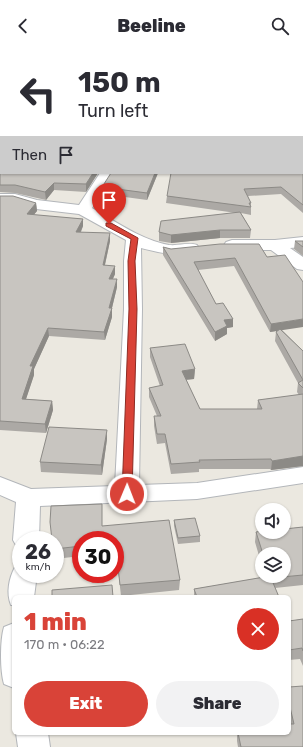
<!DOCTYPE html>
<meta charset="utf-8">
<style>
:root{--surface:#fff;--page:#f2f2f3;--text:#2b2b33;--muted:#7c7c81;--accent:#d94338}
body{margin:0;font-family:Rubik,sans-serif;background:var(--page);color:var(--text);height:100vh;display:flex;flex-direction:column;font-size:15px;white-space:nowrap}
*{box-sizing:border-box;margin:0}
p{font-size:13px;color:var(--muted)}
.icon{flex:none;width:22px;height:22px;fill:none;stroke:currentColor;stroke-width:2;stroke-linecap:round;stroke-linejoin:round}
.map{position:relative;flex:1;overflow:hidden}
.side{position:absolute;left:12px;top:543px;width:279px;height:140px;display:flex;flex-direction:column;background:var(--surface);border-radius:6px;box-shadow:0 1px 3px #0004}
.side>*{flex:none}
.guide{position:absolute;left:0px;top:0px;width:303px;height:122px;box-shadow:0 1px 3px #0004;background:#fff;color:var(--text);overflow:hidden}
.fabs{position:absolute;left:255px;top:451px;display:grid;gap:8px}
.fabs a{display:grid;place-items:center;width:36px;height:36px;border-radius:50%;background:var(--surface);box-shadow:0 1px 3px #0004;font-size:20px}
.speed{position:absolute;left:12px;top:479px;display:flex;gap:8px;font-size:20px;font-weight:700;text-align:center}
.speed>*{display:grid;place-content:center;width:52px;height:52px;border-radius:50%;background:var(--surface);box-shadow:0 1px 3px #0004;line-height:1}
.speed small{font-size:10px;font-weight:400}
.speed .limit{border:6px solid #d22;background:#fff;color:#111}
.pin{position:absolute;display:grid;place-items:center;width:34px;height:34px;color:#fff;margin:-41px -17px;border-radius:50% 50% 50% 0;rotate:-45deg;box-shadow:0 0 4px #0007}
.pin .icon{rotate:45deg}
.me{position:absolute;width:44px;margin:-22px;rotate:1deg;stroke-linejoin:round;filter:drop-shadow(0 0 3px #0008)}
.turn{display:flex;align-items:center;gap:14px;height:84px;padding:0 12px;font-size:18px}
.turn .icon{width:52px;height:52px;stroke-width:2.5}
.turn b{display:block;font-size:28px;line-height:34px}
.then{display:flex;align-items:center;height:38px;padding:0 12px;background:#0003;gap:8px;font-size:15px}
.round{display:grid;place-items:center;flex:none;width:42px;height:42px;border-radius:21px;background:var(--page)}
.head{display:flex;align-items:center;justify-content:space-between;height:68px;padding:0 12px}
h1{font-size:24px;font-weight:800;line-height:30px;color:var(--accent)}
.action{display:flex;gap:8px;margin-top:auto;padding:8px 12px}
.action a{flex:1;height:46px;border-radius:24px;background:var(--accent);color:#fff;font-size:16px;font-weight:800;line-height:46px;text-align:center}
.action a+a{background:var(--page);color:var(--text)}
header{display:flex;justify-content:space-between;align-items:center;height:52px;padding:0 12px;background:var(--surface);font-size:18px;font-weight:800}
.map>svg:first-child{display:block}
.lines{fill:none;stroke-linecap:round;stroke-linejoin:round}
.minor-casing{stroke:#b3b6ba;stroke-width:2}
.minor{fill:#fff;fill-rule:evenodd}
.wall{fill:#aca9a5}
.shaded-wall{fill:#8c8a86}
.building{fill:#c8c5c0;stroke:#8c8a86}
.route{fill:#d94338;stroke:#8d2c24}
</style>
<header><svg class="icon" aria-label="back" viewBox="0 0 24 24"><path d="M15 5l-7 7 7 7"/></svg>Beeline<svg class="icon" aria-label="search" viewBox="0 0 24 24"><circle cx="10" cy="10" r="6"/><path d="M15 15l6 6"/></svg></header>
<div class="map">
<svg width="303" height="695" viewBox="0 0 303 695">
<rect width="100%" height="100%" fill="#ebe8e0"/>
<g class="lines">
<g class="minor-casing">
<g id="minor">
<path d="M100,121H114L92,156C116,170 142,188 169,193C179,194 187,190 197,193L199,196L197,199C176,205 161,201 141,196L142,257L139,433L197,431L303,415V431L197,447L40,454L39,488H21V496L17,495L13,488L16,450L0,443V425L31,437L115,434L124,257V209L126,188L79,162L36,157L14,150H0V142H15L37,148L79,153Z"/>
<polygon points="303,185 303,195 290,196 303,205 303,218 297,217 271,198 232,198 226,196 224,193 226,190 232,188 275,188"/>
<path d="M21,513V522H37L34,545H14V553H11C6,541 9,526 15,515Z"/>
<path d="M14,571V636L4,632C0,619 0,588 4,575Z"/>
<polygon points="16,681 48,681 50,695 18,695"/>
</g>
</g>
<use href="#minor" class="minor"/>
</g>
<g class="wall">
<polygon points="303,0 303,161 281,142 248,144 251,151 251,163 241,161 251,178 250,186 220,186 171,191 159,189 159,180 236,161 166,151 167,144"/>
<polygon points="0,57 98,121 86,140 54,138 46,148 15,141 0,140"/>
<polygon points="158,121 147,148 103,142 102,135"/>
<polygon points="0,144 36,151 37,159 33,163 83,167 83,174 81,180 110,189 105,213 115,222 113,227 117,235 112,256 112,265 105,288 49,284 34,317 34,323 26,347 52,349 53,358 46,381 0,378"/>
<polygon points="295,189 303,189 303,204 294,197"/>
<polygon points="259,192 282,278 303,299 303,414 271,418 270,417 199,417 199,420 171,422 165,391 157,392 154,374 154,364 157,364 149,345 149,336 160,334 150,305 150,296 195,317 194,327 186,328 200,357 257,357 258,348 299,343 297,340 298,331 275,289 276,280 276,279 270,280 234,214 198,218 216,252 233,267 233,275 227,276 227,282 215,289 163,203 163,195 171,197"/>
<polygon points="107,387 102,423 41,420 40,410"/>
<polygon points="174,468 200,484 200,490 178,492 174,474"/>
<polygon points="103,474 180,528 179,538 121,544 116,499 115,499 115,488 81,488 81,504 55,507 55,488"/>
<polygon points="303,475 303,533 275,536 279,545 194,545 194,537 265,525 265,524 284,524 284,502 262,502 262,514 255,490 256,480"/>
<polygon points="303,567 303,614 300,607 289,608 289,569"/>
<polygon points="289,635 303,695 238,695 237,689 237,681 289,681 290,672 289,668"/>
</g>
<g class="shaded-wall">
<polygon points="93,121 98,121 86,140 86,132"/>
<polygon points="155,121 158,121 147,148 147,141"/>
<polygon points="54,131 54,138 46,148 45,140"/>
<polygon points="36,151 37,159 28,170 27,162"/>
<polygon points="83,167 83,174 77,188 76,180"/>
<polygon points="220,178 220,186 171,191 171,183"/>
<polygon points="110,181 110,189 103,221 103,213"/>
<polygon points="115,214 115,222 109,235 109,227"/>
<polygon points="117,227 117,235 110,264 112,256 112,265 105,288 104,280 109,256"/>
<polygon points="233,267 233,275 227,276 227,282 215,289 215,280 224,268"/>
<polygon points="303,267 303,275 270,280 271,272"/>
<polygon points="48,276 49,284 34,317 34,323 23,356 22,347 30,314"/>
<polygon points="195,317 194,327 182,328 182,319"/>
<polygon points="52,349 53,358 46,381 45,372"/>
<polygon points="107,378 107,387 102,423 101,413"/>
<polygon points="303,404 303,414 271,418 272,409"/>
</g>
<g class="building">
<polygon points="21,0 303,0 303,153 281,135 244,137 251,151 249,151 251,155 167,144 171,121 302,121 302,1 20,1"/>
<polygon points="1,21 1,47 0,46 0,22"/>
<polygon points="1,56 1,121 93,121 86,132 54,131 45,140 15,133 0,133 0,57"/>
<polygon points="111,121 155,121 147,141 102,135"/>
<polygon points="0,144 13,144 36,151 27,162 83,167 76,180 110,181 103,213 115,214 109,227 117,227 109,256 112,256 104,280 48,276 30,314 33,314 22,347 52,349 45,372 0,369"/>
<polygon points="240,160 251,178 220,178 171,183 159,180 161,169"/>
<polygon points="295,189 303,189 303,195"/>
<polygon points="220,192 259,192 267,205 285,203 303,230 303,267 271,272 235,206 194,210 216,252 223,251 233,267 224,268 227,274 215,280 163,195 171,197"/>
<polygon points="280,277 303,299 303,336 298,331 303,328 276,280"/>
<polygon points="185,292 195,317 182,319 200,357 262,357 258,348 303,342 303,404 272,409 271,407 199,408 200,410 171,412 165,382 157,382 154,364 161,364 149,336 163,333 150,296"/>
<polygon points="49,375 107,378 101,413 40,410"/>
<polygon points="102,452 102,474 169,468 180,528 120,533 115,488 81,488 81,494 55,497 55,488 52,488 50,470 51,454"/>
<polygon points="195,466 200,484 178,486 174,468"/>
<polygon points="303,475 303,523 271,526 279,545 197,545 194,537 270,524 284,524 284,502 263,502 256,480 262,479 262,480 284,480 284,477"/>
<polygon points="112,533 113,545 52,545 52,538"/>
<polygon points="303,567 303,599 302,596 289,598 289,569"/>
<polygon points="303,634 303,695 241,695 238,681 289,681 289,672 294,672 289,651 289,635"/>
</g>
<polygon class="route" points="106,171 111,171 138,186 135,209 137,257 132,442 131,444 123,444 122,442 129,257 128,209 131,187 106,174"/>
</svg>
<div class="fabs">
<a><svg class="icon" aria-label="sound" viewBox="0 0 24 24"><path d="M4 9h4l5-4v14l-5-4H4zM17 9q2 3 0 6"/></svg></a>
<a><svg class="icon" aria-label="layers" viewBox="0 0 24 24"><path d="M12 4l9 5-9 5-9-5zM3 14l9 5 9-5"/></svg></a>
</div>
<div class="speed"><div>26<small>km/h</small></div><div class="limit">30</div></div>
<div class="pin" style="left:109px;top:172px;background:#d93025"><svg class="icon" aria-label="arrive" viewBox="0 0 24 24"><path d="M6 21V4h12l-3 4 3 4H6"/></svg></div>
<svg class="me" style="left:127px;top:442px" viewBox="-20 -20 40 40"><circle r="17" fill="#d94338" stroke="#fff" stroke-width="3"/><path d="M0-11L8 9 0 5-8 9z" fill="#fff"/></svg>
<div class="guide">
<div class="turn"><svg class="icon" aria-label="left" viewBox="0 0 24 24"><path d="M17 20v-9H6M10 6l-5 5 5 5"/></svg><div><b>150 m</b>Turn left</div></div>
<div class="then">Then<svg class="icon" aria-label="arrive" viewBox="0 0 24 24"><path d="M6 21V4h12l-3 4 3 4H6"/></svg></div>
</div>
<section class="side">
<div class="head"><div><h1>1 min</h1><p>170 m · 06:22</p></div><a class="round" style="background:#d93025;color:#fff"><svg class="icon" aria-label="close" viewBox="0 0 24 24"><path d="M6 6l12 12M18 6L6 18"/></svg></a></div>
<div class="action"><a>Exit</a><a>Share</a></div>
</section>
</div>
